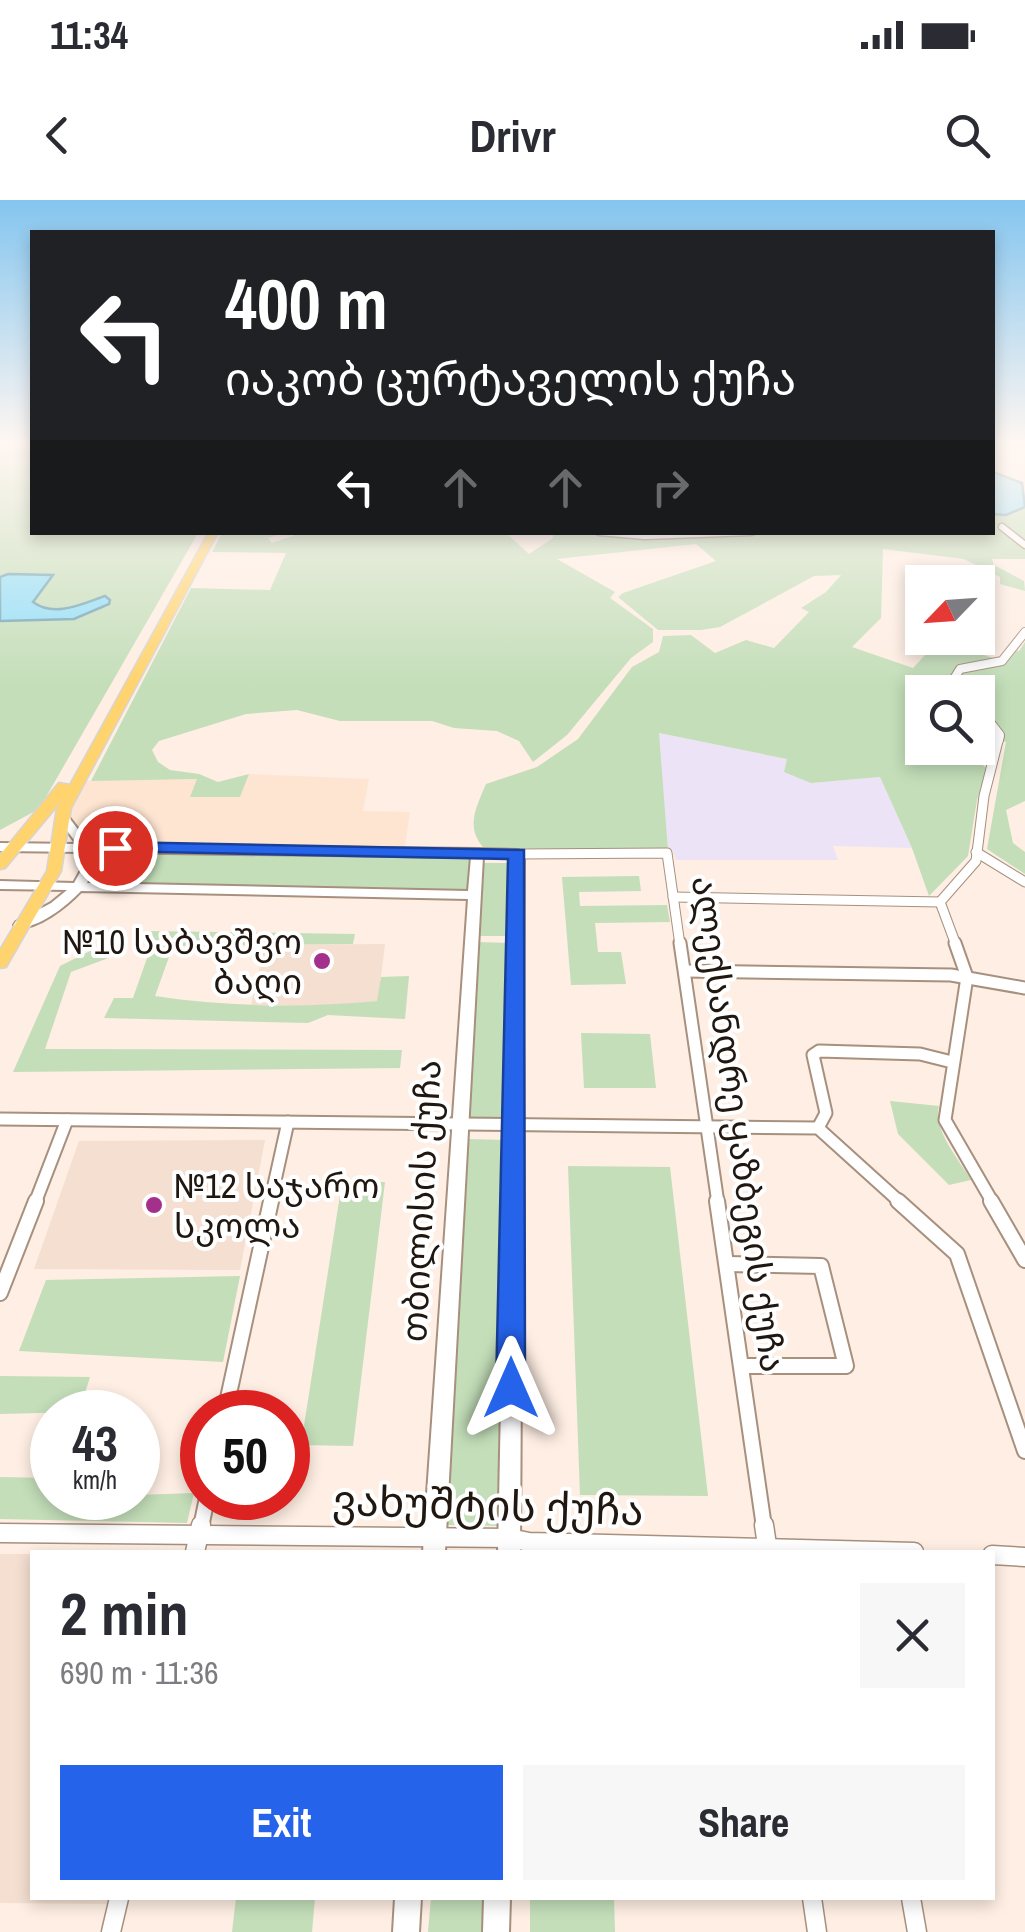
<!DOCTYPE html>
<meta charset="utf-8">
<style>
:root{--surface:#fff;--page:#f7f7f7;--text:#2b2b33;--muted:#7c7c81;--accent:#2563eb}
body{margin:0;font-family:"Archivo Narrow","Noto Sans Georgian",sans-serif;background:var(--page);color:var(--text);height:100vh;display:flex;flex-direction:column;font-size:38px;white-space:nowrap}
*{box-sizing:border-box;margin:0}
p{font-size:32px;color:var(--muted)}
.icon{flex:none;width:55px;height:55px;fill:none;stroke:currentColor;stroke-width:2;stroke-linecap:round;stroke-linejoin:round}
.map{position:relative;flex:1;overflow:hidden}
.details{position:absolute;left:30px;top:1350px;width:965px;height:350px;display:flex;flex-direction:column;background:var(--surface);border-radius:0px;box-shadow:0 5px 15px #0003}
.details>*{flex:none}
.banner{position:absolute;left:30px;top:30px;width:965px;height:305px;border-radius:0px;box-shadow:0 5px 15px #0003;background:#202124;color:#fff;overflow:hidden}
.needle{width:65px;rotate:245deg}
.fabs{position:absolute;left:905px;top:365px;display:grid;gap:20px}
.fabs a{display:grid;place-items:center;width:90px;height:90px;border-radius:0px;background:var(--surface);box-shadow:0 5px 15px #0003;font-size:50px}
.speed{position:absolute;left:30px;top:1190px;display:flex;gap:20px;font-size:50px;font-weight:700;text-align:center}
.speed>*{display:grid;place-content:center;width:130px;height:130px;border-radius:50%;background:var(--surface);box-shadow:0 5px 15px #0003;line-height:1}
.speed small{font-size:25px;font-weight:400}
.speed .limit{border:15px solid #d22;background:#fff;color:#111}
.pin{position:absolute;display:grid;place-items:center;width:85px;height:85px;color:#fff;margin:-42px;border:5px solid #fff;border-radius:50%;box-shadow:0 2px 10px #0007}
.me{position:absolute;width:110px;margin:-55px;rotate:0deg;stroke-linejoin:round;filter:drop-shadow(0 0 8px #0008)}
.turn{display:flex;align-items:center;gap:35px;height:210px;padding:0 30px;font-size:45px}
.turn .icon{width:130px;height:130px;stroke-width:2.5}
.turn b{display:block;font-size:70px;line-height:85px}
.lanes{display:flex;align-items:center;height:95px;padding:0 30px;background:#0003;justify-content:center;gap:50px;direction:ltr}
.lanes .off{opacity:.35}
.round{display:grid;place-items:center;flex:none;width:105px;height:105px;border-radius:0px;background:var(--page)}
.summary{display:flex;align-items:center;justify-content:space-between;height:170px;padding:0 30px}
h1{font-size:60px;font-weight:800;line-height:75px}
.cta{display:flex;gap:20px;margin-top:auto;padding:20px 30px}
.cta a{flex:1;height:115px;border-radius:0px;background:var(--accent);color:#fff;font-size:40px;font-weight:800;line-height:115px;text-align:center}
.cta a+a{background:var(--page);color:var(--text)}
.status{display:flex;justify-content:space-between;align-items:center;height:70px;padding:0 50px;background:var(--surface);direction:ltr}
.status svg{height:28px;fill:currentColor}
header{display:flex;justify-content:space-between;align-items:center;height:130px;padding:0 30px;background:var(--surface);font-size:45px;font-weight:800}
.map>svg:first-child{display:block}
.built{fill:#fee5d1}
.industrial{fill:#ede3f7}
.education{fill:#f4dfd1}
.green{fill:#c3deb9}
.water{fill:#8fdef9;stroke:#6ea2b3;stroke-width:2.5}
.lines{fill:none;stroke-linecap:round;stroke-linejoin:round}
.minor-far5-casing{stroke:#a7907e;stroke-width:9}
.minor-far4-casing{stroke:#a7907e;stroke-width:10}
.minor-far3-casing{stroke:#a7907e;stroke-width:11}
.minor-far2-casing{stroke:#a7907e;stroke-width:15}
.minor-far1-casing{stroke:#a7907e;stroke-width:18}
.minor-casing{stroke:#a7907e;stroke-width:21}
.secondary-casing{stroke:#a7907e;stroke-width:4}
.primary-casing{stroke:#d7d5d4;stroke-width:3}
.minor-far5{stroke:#fff;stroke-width:6}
.minor-far4{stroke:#fff;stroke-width:8}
.minor-far3{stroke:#fff;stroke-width:9}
.minor-far2{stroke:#fff;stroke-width:11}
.minor-far1{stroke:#fff;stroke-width:14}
.minor{stroke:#fff;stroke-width:18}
.secondary{fill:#fff;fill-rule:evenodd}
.primary{fill:#ffd36d;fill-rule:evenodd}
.route{fill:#2563eb;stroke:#184099;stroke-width:2.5}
.poi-dot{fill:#a3318c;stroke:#fff;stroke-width:4}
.labels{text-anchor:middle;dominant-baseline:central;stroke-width:8;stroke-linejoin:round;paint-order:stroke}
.poi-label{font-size:35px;fill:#201710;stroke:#fff;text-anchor:end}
.street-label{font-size:35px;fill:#201710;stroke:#fff}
.near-street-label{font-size:42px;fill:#201710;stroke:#fff}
</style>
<div class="status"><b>11:34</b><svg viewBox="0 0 49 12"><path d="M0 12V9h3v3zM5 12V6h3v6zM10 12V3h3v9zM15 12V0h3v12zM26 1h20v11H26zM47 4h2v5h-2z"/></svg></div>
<header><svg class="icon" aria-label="back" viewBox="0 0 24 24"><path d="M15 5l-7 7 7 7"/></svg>Drivr<svg class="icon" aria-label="search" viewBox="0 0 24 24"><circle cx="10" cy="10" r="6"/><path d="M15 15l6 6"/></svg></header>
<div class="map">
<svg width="1025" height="1732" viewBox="0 0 1025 1732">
<rect width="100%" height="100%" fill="#feeee3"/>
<polygon class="built" points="249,574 369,579 363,611 410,612 405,647 102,643 84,636 71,622 69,605 80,581 198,579 190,596 240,597"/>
<polygon class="industrial" points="658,533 788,559 811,583 880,577 912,648 833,646 838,660 676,660 672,649 668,650"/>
<g class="education">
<polygon points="385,744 378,801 322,806 251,805 265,745"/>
<polygon points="265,940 240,1070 34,1069 79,941"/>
<polygon points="0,1354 32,1354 32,1698 108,1698 107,1704 0,1703"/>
</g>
<g class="green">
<polygon points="0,244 32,244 32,332 198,333 39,609 0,630 0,421 74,419 73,408 43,410 32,403 45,386 29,377 0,377"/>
<path d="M1025,307V359H992L994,365L1024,381L1025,391L1000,384V377L964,359L883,349L881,418L852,447L913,468L938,441L1000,460L1008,448L1019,451L1025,442V601L1006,610L1013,643L1025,652V674L987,649L1006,542L992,535L978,518V492H922V548H965L987,569L977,600L968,656L929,696L912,648L880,577L811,583L784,572L787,559L659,533L668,650L484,648C465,627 476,608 486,584L537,567L578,539L632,467L659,452L663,436L691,435L715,453L746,440L774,448L809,412L801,408L826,392L841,375L814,376L720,427L701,430H658L618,397L623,393L716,361L696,344L557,359L615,392L610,398L653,429V442L631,458L567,535L533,562L519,541L497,531L454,528L432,521H340L297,510L246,514L159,541L152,550L158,562L170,570L199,574L218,582L249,574L240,597H190L197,579L91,581L191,388L270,390L286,353L212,352L222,333H284L268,338L272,343L304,332L506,333L529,354L553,338V332H992L993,314L1006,315Z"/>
<polygon points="116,651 470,656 468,690 100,686"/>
<polygon points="480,663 512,663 512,736 477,736"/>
<polygon points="639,676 641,691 579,692 580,706 667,705 670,722 595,723 598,752 621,752 626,784 571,785 562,677"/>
<path d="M141,731L355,734L353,744L173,746L155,796C228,807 303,808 377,801L381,777L409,776L405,819L328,815L308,823L104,818L114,798H133L153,741H133Z"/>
<polygon points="110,741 111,757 71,772 45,849 402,850 400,868 13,872 60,766"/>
<polygon points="477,742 510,743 506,918 468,917"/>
<polygon points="581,833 650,834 656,888 584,888"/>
<path d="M890,901L939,906C932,929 960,961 971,980L949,985L898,934Z"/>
<polygon points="468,939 505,940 497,1326 448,1325"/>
<polygon points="568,966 670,967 708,1296 580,1295"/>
<polygon points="342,982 385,982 353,1246 301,1245"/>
<polygon points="240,1076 223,1162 19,1151 46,1080"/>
<polygon points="0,1176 90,1177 79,1212 0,1214"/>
<polygon points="0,1277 52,1278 52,1298 194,1293 187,1323 0,1319"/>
<polygon points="236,1698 315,1698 312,1732 232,1732"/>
<polygon points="431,1698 485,1698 484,1732 428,1732"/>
<polygon points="530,1698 614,1698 615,1732 530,1732"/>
</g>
<g class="water">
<polygon points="993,272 1022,283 1025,307 1006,315 993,314"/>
<path d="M8,374L53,375L33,402C54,418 82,404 105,396L110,400L109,404L74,419L0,421V377Z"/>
</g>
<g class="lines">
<g class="minor-far5-casing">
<g id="minor-far5">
<polyline points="1002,327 1025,345"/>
<polyline points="599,332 645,336 752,332"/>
</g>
</g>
<g class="minor-far4-casing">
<g id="minor-far4">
<polyline points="964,492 955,477 960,469 1002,461 1025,432"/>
<polyline points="978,506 1000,535 999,540"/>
</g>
</g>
<g class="minor-far3-casing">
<g id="minor-far3">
<polyline points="976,652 1025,682"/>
<polyline points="518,654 667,653 680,745"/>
<polyline points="673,697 940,702"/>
<polyline points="940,702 956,745"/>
<polyline points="940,702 976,661 984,596 999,537"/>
</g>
</g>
<g class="minor-far2-casing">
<g id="minor-far2">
<polyline points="680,743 718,1003"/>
<polyline points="955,743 967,777 945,920 993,1003"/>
<polyline points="685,771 951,775 1025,788"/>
<polyline points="0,919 818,928 901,1003"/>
<polyline points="818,928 826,913 813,855 819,851 920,854 952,862"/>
<polyline points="35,1003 67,920"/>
<polyline points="270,1003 288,922"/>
</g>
</g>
<g class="minor-far1-casing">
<g id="minor-far1">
<polyline points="717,1001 764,1327"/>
<polyline points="898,1001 957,1054 1025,1251"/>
<polyline points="991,1001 1025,1060"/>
<polyline points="727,1064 821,1066 846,1166 742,1166"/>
<polyline points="0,1093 36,1001"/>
<polyline points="225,1212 271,1001"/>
<polyline points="201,1327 207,1298"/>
</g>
</g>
<g class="minor-casing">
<g id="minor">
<polyline points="764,1325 768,1352"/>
<polyline points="0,1333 509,1338 529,1342 914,1352"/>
<polyline points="195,1352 201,1325"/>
<polyline points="992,1355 1025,1357"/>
<polyline points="812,1698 817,1732"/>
<polyline points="911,1698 917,1732"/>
<polyline points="111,1732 119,1698"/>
</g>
</g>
<g class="secondary-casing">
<g id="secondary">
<path d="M63,613L67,615L90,645L477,649L518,650L524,654L520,1352H498L512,658L483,657L445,1352H423L468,699L81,691C67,706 38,729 16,728L14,725L16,722L51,703L67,690L0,689V681L74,683L88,658L83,652L0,651V643L77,644L57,617ZM96,652L471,657L468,691L87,683L100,658Z"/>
<polygon points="395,1698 421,1698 419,1732 393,1732"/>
<polygon points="484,1698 510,1698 509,1732 483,1732"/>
</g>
</g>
<g class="primary-casing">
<polygon id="primary" points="209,332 218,332 71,608 61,671 6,767 0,768 0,750 47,671 57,608 62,600 5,668 0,669 0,655 59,583 70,585"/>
</g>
<use href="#minor-far5" class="minor-far5"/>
<use href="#minor-far4" class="minor-far4"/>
<use href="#minor-far3" class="minor-far3"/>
<use href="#minor-far2" class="minor-far2"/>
<use href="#minor-far1" class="minor-far1"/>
<use href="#minor" class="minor"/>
<use href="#secondary" class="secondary"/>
<use href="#primary" class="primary"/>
</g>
<linearGradient id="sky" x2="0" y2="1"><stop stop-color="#84c5ef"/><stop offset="0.5" stop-color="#fff7f2"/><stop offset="1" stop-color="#fff7f2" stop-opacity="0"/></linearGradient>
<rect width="1025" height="487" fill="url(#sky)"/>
<polygon class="route" points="115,642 524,650 525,1188 521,1198 511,1202 500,1198 496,1188 508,659 109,651 109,644"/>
<g class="poi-dot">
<circle cx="322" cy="761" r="10"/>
<circle cx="154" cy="1005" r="10"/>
</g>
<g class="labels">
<g class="poi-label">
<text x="302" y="741">№10 საბავშვო<tspan x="302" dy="40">ბაღი</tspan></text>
<text x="174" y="985" text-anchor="start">№12 საჯარო<tspan x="174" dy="40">სკოლა</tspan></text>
</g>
<g class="street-label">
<text transform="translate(739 924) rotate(82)">ალექსანდრე ყაზბეგის ქუჩა</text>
<text transform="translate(421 1001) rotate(-87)">თბილისის ქუჩა</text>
</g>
<g class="near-street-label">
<text transform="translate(488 1305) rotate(2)">ვახუშტის ქუჩა</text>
</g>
</g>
</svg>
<div class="fabs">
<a><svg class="needle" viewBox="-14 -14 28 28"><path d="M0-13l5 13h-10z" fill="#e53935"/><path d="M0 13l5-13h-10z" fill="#7c7c81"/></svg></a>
<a><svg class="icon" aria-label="search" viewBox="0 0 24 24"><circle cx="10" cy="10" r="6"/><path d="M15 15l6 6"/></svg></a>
</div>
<div class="speed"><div>43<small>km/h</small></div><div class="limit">50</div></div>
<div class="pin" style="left:115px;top:648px;background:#d93025"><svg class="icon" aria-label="arrive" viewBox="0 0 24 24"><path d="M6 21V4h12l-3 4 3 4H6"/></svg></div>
<svg class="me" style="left:511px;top:1188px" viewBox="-20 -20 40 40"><path d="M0-17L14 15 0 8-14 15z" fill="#2563eb" stroke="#fff" stroke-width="4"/></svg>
<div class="banner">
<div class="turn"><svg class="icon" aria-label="left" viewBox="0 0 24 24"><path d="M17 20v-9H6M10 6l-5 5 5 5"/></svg><div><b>400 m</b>იაკობ ცურტაველის ქუჩა</div></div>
<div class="lanes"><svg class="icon" aria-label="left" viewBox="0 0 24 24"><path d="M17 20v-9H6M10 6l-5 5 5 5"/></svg><svg class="icon off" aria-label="ahead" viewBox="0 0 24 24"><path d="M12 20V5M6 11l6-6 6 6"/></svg><svg class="icon off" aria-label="ahead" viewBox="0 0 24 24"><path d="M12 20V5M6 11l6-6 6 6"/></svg><svg class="icon off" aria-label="right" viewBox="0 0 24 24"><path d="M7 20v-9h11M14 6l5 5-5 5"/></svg></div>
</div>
<section class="details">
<div class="summary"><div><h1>2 min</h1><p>690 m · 11:36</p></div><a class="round"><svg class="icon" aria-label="close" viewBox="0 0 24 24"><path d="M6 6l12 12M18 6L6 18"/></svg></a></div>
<div class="cta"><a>Exit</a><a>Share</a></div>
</section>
</div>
